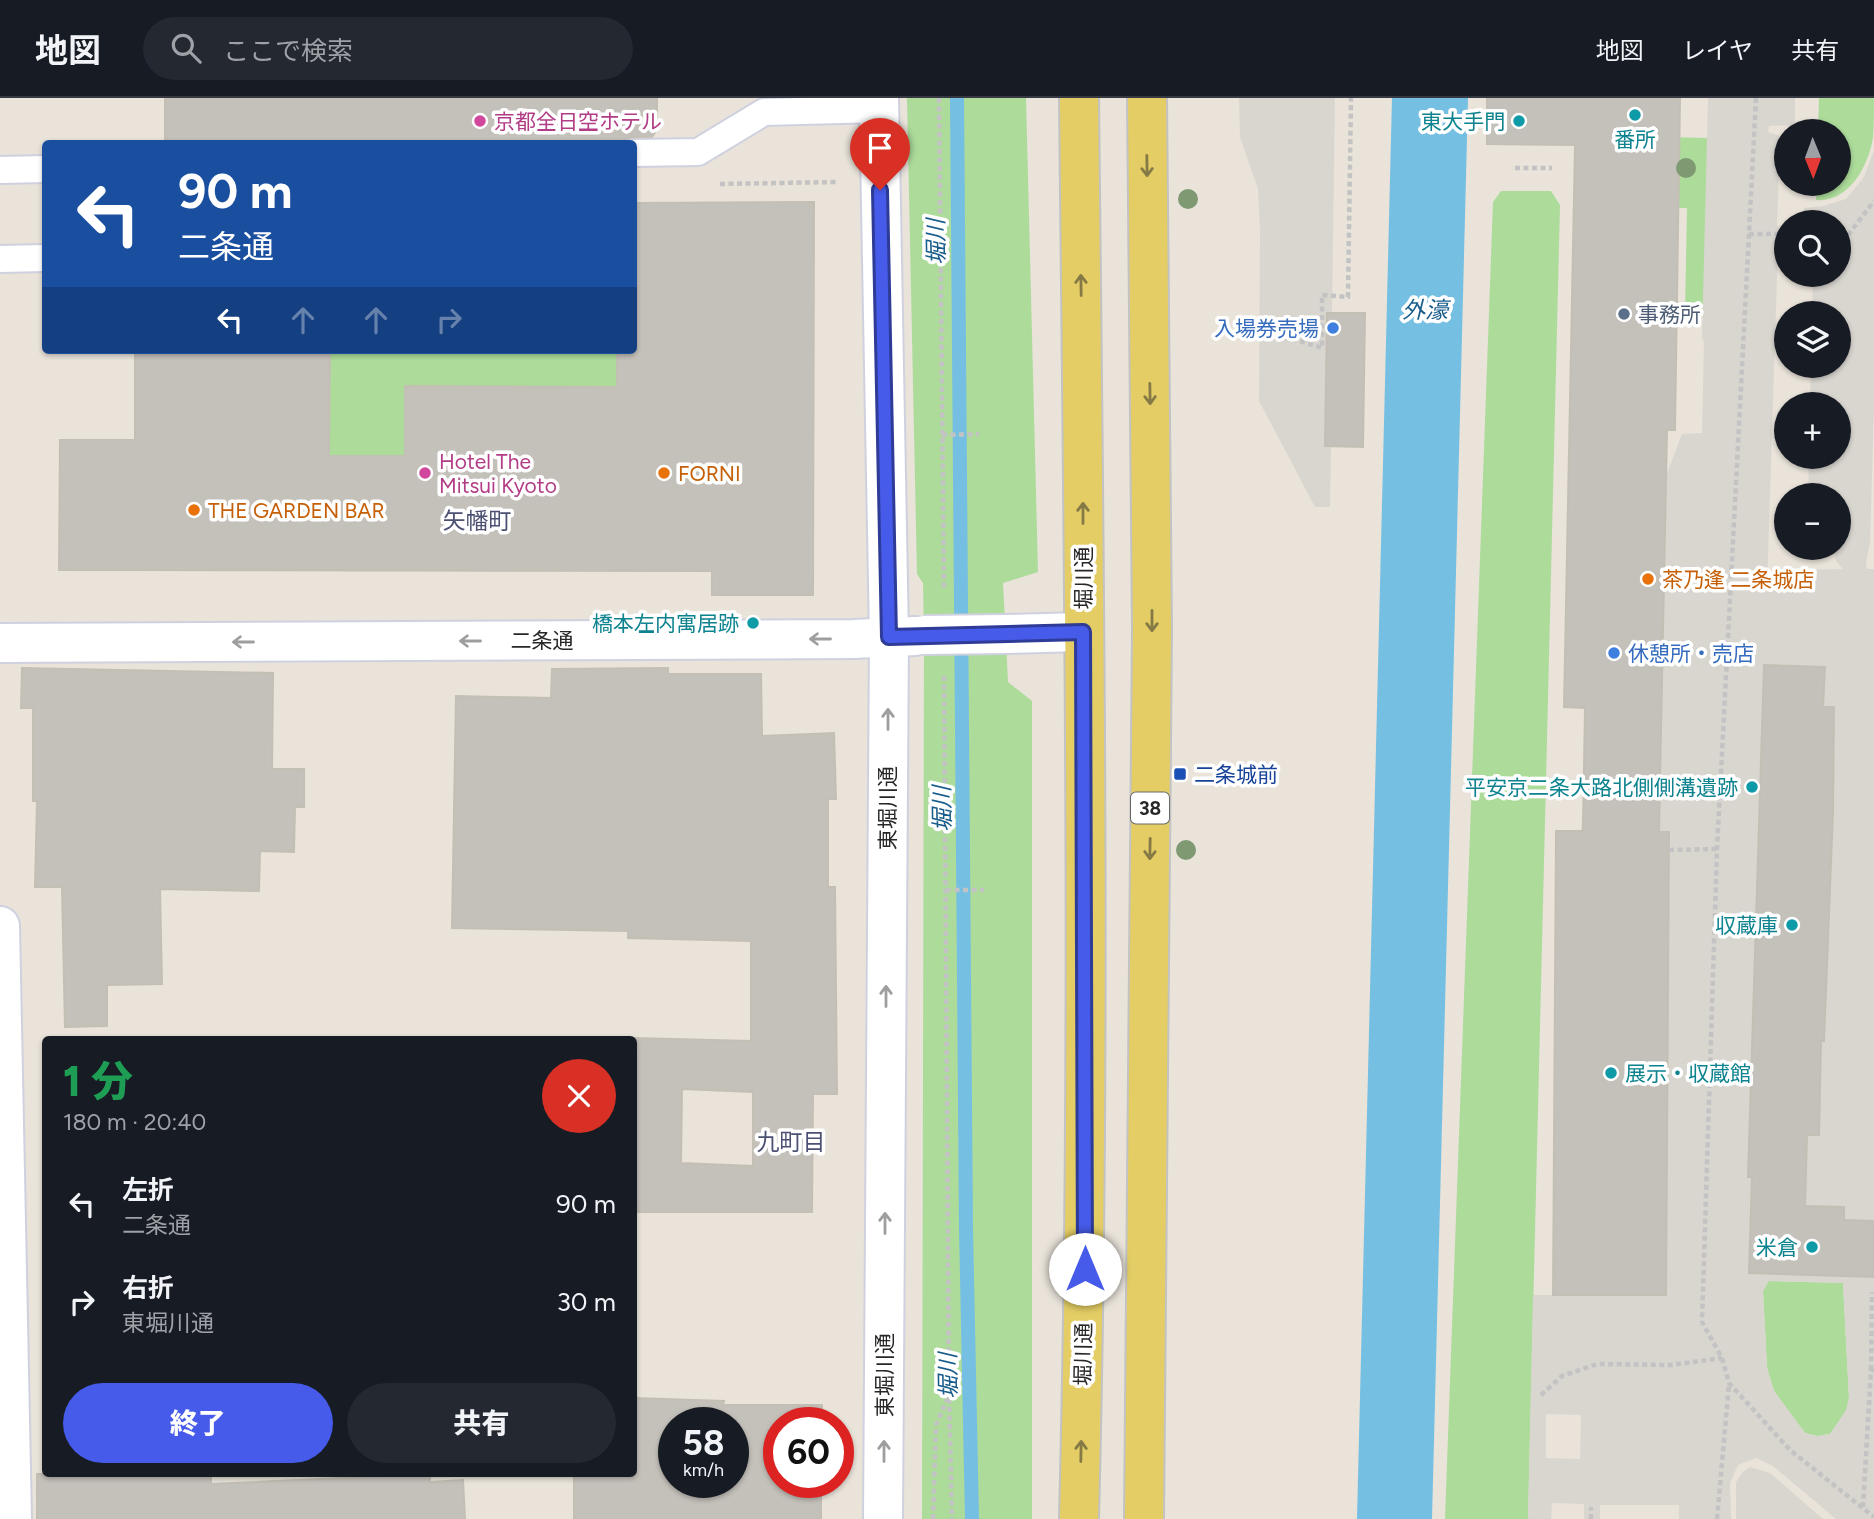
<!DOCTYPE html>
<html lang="ja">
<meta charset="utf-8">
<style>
:root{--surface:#171b24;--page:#242831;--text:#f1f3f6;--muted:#9ea1a6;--line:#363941;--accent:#465be9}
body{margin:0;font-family:Figtree,"Noto Sans JP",sans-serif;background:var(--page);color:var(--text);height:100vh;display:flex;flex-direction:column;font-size:26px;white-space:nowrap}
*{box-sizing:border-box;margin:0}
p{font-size:23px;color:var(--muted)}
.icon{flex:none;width:38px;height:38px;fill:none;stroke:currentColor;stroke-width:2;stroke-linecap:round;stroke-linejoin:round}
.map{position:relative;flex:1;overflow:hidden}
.details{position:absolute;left:42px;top:938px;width:595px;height:441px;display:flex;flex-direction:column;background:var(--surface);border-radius:7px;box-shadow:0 2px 5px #0004}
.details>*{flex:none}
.top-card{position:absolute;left:42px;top:42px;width:595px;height:214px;border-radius:7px;box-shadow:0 2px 5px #0004;background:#1a4fa0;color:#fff;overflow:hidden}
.needle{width:46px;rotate:179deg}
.tools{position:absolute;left:1774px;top:21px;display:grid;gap:14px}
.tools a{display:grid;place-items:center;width:77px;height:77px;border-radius:50%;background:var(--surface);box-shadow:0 2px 5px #0004;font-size:35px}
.speed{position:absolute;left:658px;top:1309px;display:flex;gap:14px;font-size:35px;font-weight:700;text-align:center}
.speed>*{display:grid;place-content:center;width:91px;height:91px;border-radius:50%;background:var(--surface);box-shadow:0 2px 5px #0004;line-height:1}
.speed small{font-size:18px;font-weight:400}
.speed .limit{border:10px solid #d22;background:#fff;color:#111}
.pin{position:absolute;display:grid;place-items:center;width:60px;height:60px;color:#fff;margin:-72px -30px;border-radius:50% 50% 50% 0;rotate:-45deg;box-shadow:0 0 7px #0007}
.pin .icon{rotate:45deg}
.me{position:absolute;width:77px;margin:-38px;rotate:0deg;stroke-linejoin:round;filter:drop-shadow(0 0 5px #0008)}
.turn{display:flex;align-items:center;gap:24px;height:147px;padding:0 21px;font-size:32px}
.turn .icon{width:91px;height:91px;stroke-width:2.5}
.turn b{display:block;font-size:49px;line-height:60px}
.lanes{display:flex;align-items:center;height:66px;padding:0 21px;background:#0003;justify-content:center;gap:35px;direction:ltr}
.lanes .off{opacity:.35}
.round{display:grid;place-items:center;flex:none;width:74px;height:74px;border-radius:37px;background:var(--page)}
.head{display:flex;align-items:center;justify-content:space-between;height:119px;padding:0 21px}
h1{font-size:42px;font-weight:800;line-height:52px;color:#1e9e55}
.cta{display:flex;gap:14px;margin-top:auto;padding:14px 21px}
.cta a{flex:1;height:80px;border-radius:42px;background:var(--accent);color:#fff;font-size:28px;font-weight:800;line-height:80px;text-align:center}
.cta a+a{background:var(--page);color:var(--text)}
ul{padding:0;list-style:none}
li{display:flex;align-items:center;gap:21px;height:98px;padding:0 21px}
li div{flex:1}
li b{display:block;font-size:26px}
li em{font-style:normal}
header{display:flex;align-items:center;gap:42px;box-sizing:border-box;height:98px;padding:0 35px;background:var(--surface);border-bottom:2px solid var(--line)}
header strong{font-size:33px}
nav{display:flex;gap:38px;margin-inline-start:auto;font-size:24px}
.search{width:490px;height:63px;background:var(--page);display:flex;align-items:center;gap:18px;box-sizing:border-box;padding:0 24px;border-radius:38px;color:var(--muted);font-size:26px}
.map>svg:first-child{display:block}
.green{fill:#acdb9a}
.plaza{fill:#d9d6d0;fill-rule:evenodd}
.water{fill:#75bfe3}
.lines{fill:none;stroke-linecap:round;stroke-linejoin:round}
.stream{stroke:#75bfe3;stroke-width:14}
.building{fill:#c4c0ba;stroke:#c4bfb4;stroke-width:2;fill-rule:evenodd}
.lane-casing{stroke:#cfd1df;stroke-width:30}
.street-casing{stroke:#cfd1df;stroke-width:42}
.primary-casing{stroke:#c3c3c3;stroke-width:42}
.path{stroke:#c3c3c3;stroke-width:4.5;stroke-dasharray:5 3.5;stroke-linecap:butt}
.lane{stroke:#fff;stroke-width:26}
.street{stroke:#fff;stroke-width:38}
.primary{stroke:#e3cd64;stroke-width:38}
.street-bridge-casing{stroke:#cfd1df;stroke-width:42;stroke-linecap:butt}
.street-bridge{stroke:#fff;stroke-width:38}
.tree{fill:#7f9973}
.oneway{stroke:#857a46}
.oneway2{stroke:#9e9e9e}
.route-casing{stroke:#2e3b97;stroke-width:18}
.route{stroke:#465be9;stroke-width:12}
.culture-dot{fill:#0f9aa8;stroke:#fff;stroke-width:2.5}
.hotel-dot{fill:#d1479c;stroke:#fff;stroke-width:2.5}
.service-dot{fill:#5c6f8a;stroke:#fff;stroke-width:2.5}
.shop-dot{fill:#3f7fe0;stroke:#fff;stroke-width:2.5}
.food-dot{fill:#e8710a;stroke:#fff;stroke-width:2.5}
.transit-dot{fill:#1a4fb4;stroke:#fff;stroke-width:2.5}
.labels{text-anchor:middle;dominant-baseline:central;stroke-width:7;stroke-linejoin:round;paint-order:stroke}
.shield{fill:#fff;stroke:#686868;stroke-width:2}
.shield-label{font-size:19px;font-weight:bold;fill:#272727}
.hotel-label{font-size:21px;fill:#b23c85;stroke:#fff;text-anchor:start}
.culture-label{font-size:21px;fill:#0d838f;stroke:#fff;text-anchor:end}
.service-label{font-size:21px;fill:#4e5e75;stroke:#fff;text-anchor:start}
.shop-label{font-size:21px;fill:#366cbe;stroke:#fff;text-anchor:end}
.food-label{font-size:21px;fill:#c56008;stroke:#fff;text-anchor:start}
.street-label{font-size:21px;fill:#272727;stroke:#fff}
.transit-label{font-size:21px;fill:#164399;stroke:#fff;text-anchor:start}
.water-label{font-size:23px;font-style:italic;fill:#185c8a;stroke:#fff}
.neighbourhood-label{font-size:23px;fill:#4c5173;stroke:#fff}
</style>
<header>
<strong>地図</strong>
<div class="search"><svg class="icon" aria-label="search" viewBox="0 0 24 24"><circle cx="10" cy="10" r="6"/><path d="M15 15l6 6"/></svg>ここで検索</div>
<nav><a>地図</a><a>レイヤ</a><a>共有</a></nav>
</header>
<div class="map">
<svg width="1874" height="1421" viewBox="0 0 1874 1421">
<rect width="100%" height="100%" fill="#e9e3da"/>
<g class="green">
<polygon points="907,0 1026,0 1038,474 1003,485 1008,584 1032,603 1032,1421 922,1421 924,537 923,485 917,476"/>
<path d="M1819,0H1874C1874,13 1874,26 1873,39C1869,67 1849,105 1816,102L1817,86H1839V33H1818Z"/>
<polygon points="1583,37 1708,40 1704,217 1685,216 1687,110 1581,108"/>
<polygon points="1501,93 1551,93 1560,107 1528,1421 1445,1421 1493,104"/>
<polygon points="330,252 617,252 617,289 406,288 405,358 329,358"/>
<polygon points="1768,1183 1843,1185 1849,1300 1846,1313 1830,1336 1817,1338 1805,1335 1774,1293 1767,1270 1763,1193"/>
</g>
<g class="plaza">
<polygon points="1239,0 1335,0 1332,215 1327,214 1325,348 1331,348 1330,409 1315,409 1259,303 1260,132 1258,91 1240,39"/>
<path d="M1708,0H1795V27L1769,28L1768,34L1780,38L1777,128L1782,130V136L1781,146L1778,147L1767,490L1801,491L1800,472L1843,471L1836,463L1834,454L1806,453V450H1839V397H1808L1809,359H1839V306H1810L1811,268H1839V215H1812L1813,177H1839V124H1804V110L1823,108L1846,101L1864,79L1874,52V306L1870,445L1866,465L1867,471H1874V1421H1836L1773,1368L1756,1360L1738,1367L1730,1385L1731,1421H1679V1407H1600V1421H1584V1406L1552,1405L1551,1421H1528L1533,1197H1666L1669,735L1581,733L1583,703L1659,704L1666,378L1682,336L1702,335L1704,244L1702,241ZM1765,567L1824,569L1823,609H1834V647L1823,648L1809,1002L1820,1003L1819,1036L1807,1037L1806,1080L1749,1079ZM1769,1183L1843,1185L1849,1300L1846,1312L1830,1336L1817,1338L1805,1335L1774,1293L1767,1270L1763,1193ZM1546,1316L1581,1317L1580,1361L1546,1360Z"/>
<polygon points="1750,1369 1770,1375 1823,1421 1736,1421 1736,1384 1743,1374"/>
</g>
<polygon class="water" points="1392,0 1468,0 1432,1421 1357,1421"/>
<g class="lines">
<polyline class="stream" points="957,0 966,1130 972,1421"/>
</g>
<g class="building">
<polygon points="165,0 657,0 657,31 652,39 633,39 622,46 165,46"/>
<polygon points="1487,0 1680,0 1675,332 1667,332 1659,734 1669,734 1666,1197 1553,1197 1556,733 1583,733 1585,610 1564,609 1575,47 1487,46"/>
<polygon points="814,104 813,497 712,497 712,473 59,472 60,342 135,342 135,252 330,252 329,358 405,358 405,288 617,289 617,252 634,252 634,105"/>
<polygon points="1327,215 1365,215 1363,349 1325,348"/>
<polygon points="1764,567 1825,569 1823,609 1834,609 1833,714 1824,943 1821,943 1819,1037 1807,1037 1805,1108 1844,1109 1844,1122 1874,1123 1874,1179 1749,1175 1752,1079 1748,1079"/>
<polygon points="22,570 273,575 272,671 304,671 304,709 295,709 294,754 260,753 259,793 160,791 162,886 107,887 107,928 65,929 62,789 35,789 37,703 33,703 33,610 21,610"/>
<path d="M668,570V576H761L762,638L834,635L836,701H828V789H835L837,996H813L812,1114H634V940L751,943V843L628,840V833L452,830L456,598L551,600L552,571ZM682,991L753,994V1068L681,1065Z"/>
<path d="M634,1300L724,1303L723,1307H822V1325H779V1384H821V1421H574V1376H634ZM674,1325H733V1384H674Z"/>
<polygon points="37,1376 211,1376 211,1386 430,1376 430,1384 463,1382 465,1421 37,1421"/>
</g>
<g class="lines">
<g class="lane-casing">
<g id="lane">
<polyline points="634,55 698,54 764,14 879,11"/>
<polyline points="0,72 46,71"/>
<polyline points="0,161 46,160"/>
</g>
</g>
<g class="street-casing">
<g id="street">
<polyline points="879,0 889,539 883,1421"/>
<polyline points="1005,536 1083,534"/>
<polyline points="0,545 854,541 915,538"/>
<polyline points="0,828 12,1421"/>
</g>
</g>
<g class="primary-casing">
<g id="primary">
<path d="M1079,0C1084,474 1091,948 1079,1421"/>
<polyline points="1144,1421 1152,532 1147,0"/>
</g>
</g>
<g class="path">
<polyline points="939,0 944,493"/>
<polyline points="1756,0 1717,751 1702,1224 1722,1260 1729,1285 1790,1352 1874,1419"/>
<polyline points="1515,70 1552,70"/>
<polyline points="720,86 837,84"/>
<polyline points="1749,136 1787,136"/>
<polyline points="1839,136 1849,136 1874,103"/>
<polyline points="1275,240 1290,240 1322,250 1322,197 1348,199 1351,0"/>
<polyline points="942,337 979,336"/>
<polyline points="944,578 949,1295 952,1421"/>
<polyline points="1669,752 1717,751"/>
<polyline points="946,792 984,792"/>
<polyline points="1871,1272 1872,1194"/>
<polyline points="1541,1297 1562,1278 1597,1266 1671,1267 1722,1260"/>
<polyline points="1863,1409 1871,1272 1874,1272"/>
<polyline points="933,1421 936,1327 948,1299"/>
<polyline points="1591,1421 1591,1409"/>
<polyline points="1717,1421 1729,1286"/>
</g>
<use href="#lane" class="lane"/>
<use href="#street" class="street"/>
<use href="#primary" class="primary"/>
<g class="street-bridge-casing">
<polyline id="street-bridge" points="924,537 1005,536"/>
</g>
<use href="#street-bridge" class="street-bridge"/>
</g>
<g class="tree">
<circle cx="1686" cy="70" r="10"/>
<circle cx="1188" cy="101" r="10"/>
<circle cx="1186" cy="752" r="10"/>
</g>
<defs><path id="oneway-shaft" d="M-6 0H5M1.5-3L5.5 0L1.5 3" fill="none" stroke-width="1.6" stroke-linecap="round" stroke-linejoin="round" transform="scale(1.75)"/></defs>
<g class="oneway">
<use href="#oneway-shaft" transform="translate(1147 68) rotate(89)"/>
<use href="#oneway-shaft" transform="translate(1081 187) rotate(-91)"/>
<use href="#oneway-shaft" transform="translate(1150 296) rotate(89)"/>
<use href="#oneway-shaft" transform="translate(1083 415) rotate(-90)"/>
<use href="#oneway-shaft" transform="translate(1152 523) rotate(90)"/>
<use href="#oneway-shaft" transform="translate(1150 751) rotate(91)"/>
<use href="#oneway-shaft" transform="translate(1081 1353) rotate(-89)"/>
</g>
<g class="oneway2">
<use href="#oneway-shaft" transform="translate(820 541) rotate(180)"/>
<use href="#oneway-shaft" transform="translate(470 543) rotate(180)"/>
<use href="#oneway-shaft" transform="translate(243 544) rotate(180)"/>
<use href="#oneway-shaft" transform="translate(888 621) rotate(-90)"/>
<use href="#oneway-shaft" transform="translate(886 898) rotate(-90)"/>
<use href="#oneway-shaft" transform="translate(885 1125) rotate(-90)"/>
<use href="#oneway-shaft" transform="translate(884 1353) rotate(-90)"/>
</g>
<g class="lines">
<g class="route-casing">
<polyline id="route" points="880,92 889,539 1083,534 1085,1171"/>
</g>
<use href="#route" class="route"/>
</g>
<g class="culture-dot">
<circle cx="1635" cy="17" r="7"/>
<circle cx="1519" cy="23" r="7"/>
<circle cx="753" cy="525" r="7"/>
<circle cx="1752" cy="689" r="7"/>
<circle cx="1792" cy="827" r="7"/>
<circle cx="1611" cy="975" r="7"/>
<circle cx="1812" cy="1149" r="7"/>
</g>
<g class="hotel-dot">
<circle cx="480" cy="23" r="7"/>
<circle cx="425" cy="375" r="7"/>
</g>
<circle class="service-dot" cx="1624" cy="216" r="7"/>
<g class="shop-dot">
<circle cx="1333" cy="230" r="7"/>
<circle cx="1614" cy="555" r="7"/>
</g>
<g class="food-dot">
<circle cx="664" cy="375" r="7"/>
<circle cx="194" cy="412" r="7"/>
<circle cx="1648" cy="481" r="7"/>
</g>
<rect class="transit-dot" x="1173" y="669" width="14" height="14" rx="3.5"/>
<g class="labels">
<rect class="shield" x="1131" y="694.5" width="38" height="31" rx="5"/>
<g class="shield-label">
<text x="1150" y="710">38</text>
</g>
<g class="hotel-label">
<text x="494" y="23">京都全日空ホテル</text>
<text x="439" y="363">Hotel The<tspan x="439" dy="24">Mitsui Kyoto</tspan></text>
</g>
<g class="culture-label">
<text x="1505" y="23">東大手門</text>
<text x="1635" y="41" text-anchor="middle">番所</text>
<text x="739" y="525">橋本左内寓居跡</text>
<text x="1738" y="689">平安京二条大路北側側溝遺跡</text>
<text x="1778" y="827">収蔵庫</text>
<text x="1625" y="975" text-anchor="start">展示・収蔵館</text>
<text x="1798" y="1149">米倉</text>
</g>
<g class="service-label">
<text x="1638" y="216">事務所</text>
</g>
<g class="shop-label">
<text x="1319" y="230">入場券売場</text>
<text x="1628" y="555" text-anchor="start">休憩所・売店</text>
</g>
<g class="food-label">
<text x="678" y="375">FORNI</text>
<text x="208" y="412">THE GARDEN BAR</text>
<text x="1662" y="481">茶乃逢 二条城店</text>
</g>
<g class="street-label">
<text transform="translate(1083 480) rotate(-90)">堀川通</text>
<text x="542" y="542">二条通</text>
<text transform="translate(887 710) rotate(-90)">東堀川通</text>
<text transform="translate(1083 1256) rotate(-89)">堀川通</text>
<text transform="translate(884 1277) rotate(-90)">東堀川通</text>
</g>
<g class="transit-label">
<text x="1194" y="676">二条城前</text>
</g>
<g class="water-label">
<text transform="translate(936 144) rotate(-91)">堀川</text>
<text x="1425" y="212">外濠</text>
<text transform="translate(942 711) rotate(-91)">堀川</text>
<text transform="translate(948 1278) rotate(-91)">堀川</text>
</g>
<g class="neighbourhood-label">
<text x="477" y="423">矢幡町</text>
<text x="791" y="1044">九町目</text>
</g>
</g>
</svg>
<div class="tools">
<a><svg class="needle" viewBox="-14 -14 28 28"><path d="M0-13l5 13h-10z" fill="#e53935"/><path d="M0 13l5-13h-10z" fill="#9ea1a6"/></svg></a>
<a><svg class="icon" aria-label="search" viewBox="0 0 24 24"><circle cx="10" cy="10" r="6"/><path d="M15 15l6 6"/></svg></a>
<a><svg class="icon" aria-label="layers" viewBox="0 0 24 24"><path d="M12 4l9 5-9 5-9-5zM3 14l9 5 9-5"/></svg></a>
<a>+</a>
<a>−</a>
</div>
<div class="speed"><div>58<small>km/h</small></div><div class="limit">60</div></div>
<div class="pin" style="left:880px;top:92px;background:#d93025"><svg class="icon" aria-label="arrive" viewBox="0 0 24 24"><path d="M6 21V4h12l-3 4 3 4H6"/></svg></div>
<svg class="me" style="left:1085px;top:1171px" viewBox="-20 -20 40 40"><circle r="19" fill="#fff"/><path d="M0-13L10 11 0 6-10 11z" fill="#465be9"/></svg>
<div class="top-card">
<div class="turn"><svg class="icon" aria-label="left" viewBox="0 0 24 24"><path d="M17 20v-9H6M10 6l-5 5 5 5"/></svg><div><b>90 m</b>二条通</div></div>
<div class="lanes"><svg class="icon" aria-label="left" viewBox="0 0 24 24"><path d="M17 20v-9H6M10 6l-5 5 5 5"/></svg><svg class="icon off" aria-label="ahead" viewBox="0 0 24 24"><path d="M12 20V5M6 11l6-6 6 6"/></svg><svg class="icon off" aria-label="ahead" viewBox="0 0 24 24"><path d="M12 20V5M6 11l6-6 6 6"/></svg><svg class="icon off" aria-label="right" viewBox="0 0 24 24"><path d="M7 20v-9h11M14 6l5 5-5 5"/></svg></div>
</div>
<section class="details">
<div class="head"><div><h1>1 分</h1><p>180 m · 20:40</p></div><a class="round" style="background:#d93025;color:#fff"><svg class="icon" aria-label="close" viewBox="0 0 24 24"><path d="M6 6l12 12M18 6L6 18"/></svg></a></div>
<ul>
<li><svg class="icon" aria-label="left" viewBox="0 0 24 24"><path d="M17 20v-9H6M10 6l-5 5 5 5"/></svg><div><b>左折</b><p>二条通</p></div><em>90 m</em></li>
<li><svg class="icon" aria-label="right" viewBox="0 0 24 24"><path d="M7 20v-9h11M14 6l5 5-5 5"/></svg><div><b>右折</b><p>東堀川通</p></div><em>30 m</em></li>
</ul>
<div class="cta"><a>終了</a><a>共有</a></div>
</section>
</div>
